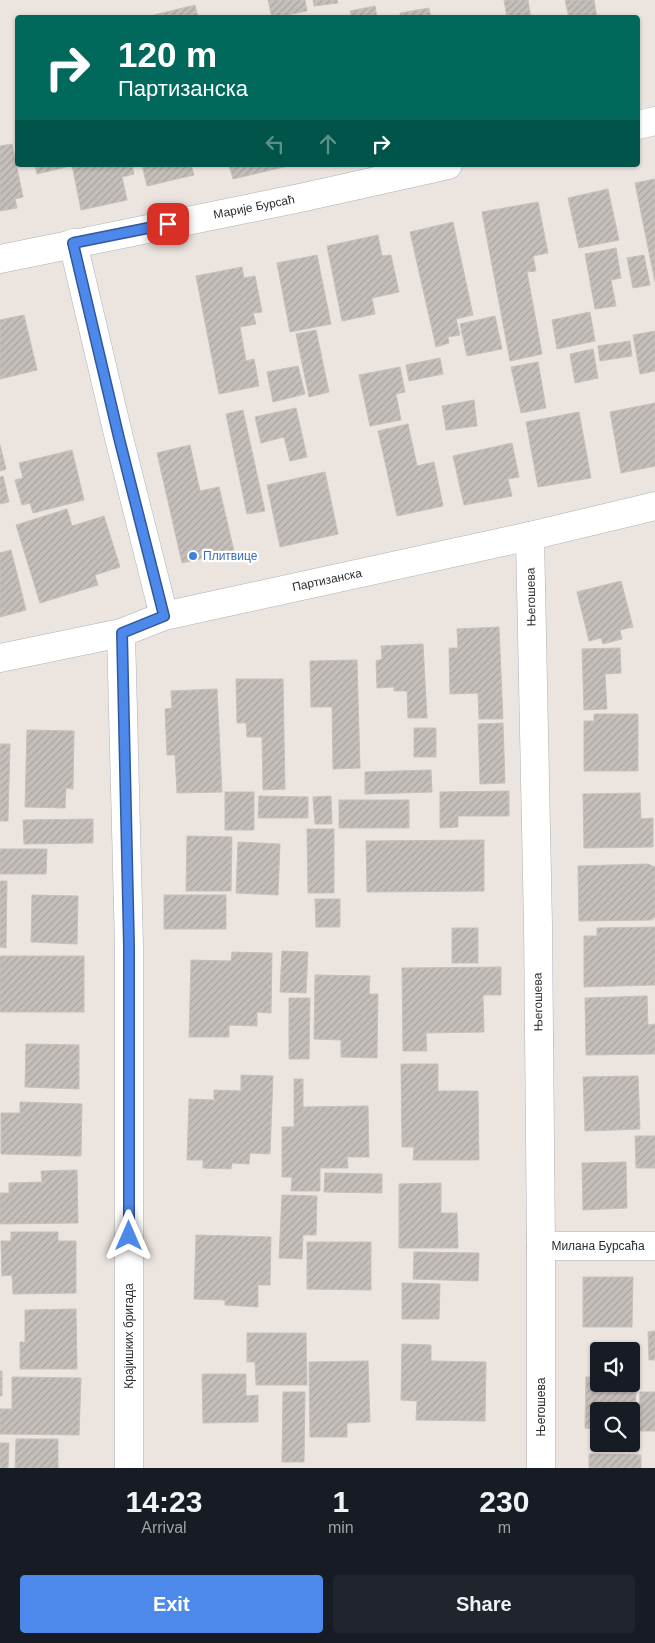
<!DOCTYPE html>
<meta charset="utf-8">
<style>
:root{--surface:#171b24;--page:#20242c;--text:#f1f3f6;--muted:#9ea1a6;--accent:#4d88eb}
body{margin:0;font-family:Helvetica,sans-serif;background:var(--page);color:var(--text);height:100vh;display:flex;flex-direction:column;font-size:19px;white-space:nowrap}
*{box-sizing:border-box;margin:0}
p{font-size:16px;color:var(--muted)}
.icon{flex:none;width:28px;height:28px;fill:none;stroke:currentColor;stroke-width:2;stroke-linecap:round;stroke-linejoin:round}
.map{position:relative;height:1468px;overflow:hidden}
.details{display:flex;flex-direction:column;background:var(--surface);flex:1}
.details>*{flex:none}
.banner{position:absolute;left:15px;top:15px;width:625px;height:152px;border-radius:5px;box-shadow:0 1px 4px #0004;background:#00695c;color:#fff;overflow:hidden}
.controls{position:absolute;left:590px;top:1342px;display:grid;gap:10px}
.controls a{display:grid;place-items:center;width:50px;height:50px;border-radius:5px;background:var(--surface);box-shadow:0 1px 4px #0004;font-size:25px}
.pin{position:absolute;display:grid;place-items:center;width:42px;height:42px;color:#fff;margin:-21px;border-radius:10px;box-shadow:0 2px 8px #0006}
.me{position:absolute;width:55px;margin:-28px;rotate:0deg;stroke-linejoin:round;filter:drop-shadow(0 0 4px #0008)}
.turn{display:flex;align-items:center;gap:18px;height:105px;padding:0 20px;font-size:22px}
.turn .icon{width:65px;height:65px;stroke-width:2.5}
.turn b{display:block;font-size:35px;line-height:42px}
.lanes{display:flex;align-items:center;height:48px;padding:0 20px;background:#0003;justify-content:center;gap:25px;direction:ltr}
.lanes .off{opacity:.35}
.eta{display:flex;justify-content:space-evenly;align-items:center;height:85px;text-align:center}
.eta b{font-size:30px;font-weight:800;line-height:35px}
.action{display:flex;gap:10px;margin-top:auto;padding:10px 20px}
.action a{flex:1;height:58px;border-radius:5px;background:var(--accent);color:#fff;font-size:20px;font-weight:800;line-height:58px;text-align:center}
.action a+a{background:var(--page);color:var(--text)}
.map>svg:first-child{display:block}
.building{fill:url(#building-hatch);stroke:#c8c0b9}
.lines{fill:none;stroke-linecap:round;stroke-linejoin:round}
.minor-casing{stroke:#acb0b7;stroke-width:29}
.minor{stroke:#fff;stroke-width:28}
.route-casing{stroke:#325899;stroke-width:12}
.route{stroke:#4d88eb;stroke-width:9}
.shop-dot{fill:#3f7fe0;stroke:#fff;stroke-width:2}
.labels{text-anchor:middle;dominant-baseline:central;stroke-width:4.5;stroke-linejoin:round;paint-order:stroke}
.street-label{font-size:12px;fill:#2c2c2c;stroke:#fff}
.shop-label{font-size:12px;fill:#366cbe;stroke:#fff;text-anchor:start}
</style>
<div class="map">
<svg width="655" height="1468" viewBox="0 0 655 1468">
<defs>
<pattern id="building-hatch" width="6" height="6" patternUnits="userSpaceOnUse" patternTransform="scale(1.25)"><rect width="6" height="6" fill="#c5bfbb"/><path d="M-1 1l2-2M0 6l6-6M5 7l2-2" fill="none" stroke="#a9a4a1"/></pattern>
</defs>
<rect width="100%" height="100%" fill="#ece4df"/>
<g class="building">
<polygon points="268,0 305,0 307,11 272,18"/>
<polygon points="313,0 337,0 338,3 314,6"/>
<polygon points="504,0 528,0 531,18 507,18"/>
<polygon points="565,0 594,0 597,18 569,18"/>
<polygon points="195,5 198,18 142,18"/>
<polygon points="375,6 377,18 352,18 350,11"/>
<polygon points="429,8 431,18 401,18 400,13"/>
<polygon points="12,144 23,197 15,199 17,208 0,211 0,146"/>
<polygon points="35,165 66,165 66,167 37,174"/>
<polygon points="72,165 132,165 134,174 122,177 127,200 81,210"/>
<polygon points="142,165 191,165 194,175 147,186"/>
<polygon points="229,165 283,165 284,167 233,179"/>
<polygon points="655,179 655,282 635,183"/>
<polygon points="608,189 619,240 579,248 568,198"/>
<polygon points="538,202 548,253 533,256 536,271 527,272 542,354 510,361 482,212"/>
<polygon points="453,222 473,315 456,319 460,335 448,337 449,343 436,347 410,232"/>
<polygon points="378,235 382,256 391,255 399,292 372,298 375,314 342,321 327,246"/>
<polygon points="616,248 621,278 611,280 616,306 595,309 585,254"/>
<polygon points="317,255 331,324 290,332 277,263"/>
<polygon points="644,255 650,285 633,288 627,258"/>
<polygon points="242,267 244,278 255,276 262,312 253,313 256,324 240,327 246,361 254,359 259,386 219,394 196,276"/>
<polygon points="590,312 595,341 557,349 552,320"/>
<polygon points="24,315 37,370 0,379 0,320"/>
<polygon points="495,316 502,349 467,356 460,324"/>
<polygon points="316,330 329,392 309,397 296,334"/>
<polygon points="655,331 655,371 640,374 633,335"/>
<polygon points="630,341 632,356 600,361 598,346"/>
<polygon points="593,349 598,378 575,383 570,354"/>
<polygon points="440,358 443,374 409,381 406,365"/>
<polygon points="538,362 546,408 521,413 511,367"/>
<polygon points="298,366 305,394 273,402 267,372"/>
<polygon points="400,367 405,392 396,394 401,420 370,426 359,375"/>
<polygon points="474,400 477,426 446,430 442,406"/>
<polygon points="655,403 655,466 621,473 610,412"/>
<polygon points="296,408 307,457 290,461 284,437 261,443 255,417"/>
<polygon points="243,410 265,511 247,514 226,414"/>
<polygon points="579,412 591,478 538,487 526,422"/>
<polygon points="408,424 417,466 434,462 443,506 397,516 378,431"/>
<polygon points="512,443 519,477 508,479 512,496 464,505 453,456"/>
<polygon points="0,445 6,469 0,471"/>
<polygon points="190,445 200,491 219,487 234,551 182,563 157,453"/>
<polygon points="72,450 84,500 33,513 30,503 22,505 15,480 23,478 19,463"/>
<polygon points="325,472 338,534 280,547 267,485"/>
<polygon points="3,476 9,502 0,504 0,477"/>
<polygon points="67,509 72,526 104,516 120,567 95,575 98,585 40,603 16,525"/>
<polygon points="11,550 26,610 0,617 0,553"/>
<polygon points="621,581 633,627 620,630 622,639 603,644 601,638 589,641 577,592"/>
<polygon points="499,627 503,719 479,719 478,693 450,694 449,648 458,648 457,629"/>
<polygon points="423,644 427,718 408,718 407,691 394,691 394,687 377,688 376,661 382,659 381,646"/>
<polygon points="620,648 621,673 605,674 607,709 584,710 582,649"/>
<polygon points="357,660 360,768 333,769 332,707 311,707 310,661"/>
<polygon points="236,679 283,679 285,789 263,790 262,737 247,737 246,723 237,723"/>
<polygon points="217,689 222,792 177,793 175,755 167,755 165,709 172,708 171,691"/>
<polygon points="594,714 638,714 638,771 584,771 584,721 594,721"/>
<polygon points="503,723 505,783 480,784 478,724"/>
<rect x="414" y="728" width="22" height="29"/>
<polygon points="27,730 74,731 73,789 66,788 65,808 25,807"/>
<polygon points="0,744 10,744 8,821 0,821"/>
<polygon points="431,770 432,792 365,794 365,772"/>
<polygon points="509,791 509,816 458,816 458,827 440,828 440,792"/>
<rect x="225" y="792" width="29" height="38"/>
<polygon points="640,793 641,819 653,818 653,847 584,848 583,794"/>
<polygon points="259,796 308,797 308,818 258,818"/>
<polygon points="331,796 332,824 315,824 313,797"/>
<rect x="339" y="800" width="70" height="28"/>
<polygon points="93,819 93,843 24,844 23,820"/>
<polygon points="307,829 334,829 334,893 308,893"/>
<polygon points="187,836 232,837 231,891 186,891"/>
<polygon points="484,840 484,891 367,892 366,841"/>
<polygon points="238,842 280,844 278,895 236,893"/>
<polygon points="0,849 47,849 46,874 0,874"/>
<polygon points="648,864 655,867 655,917 652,920 579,921 578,866"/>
<polygon points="0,881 7,881 6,948 0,947"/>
<polygon points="32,895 78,896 77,944 31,942"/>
<rect x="164" y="895" width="62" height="34"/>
<polygon points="315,899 340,899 340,927 316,927"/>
<polygon points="655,927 655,985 584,987 584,936 597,936 597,928"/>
<rect x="452" y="928" width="26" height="35"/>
<polygon points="282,951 308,952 306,993 280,992"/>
<polygon points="232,952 272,953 271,1013 257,1012 257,1026 229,1025 229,1037 189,1037 191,960 231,961"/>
<rect x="0" y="956" width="84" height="56"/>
<polygon points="501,967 501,995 483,995 484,1032 426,1033 427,1051 403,1051 402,968"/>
<polygon points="315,975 370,976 369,994 378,994 377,1058 341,1057 341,1040 314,1039"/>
<polygon points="647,996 648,1025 655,1024 655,1054 586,1055 585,998"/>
<polygon points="289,998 310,998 309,1059 289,1059"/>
<polygon points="26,1044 79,1045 79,1089 25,1087"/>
<polygon points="401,1064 438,1064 438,1091 478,1091 479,1160 413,1160 414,1147 402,1147"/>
<polygon points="241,1075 273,1076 270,1154 250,1153 249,1164 232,1163 231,1169 203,1168 203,1160 187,1160 189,1099 214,1100 214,1090 241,1091"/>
<polygon points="638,1076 640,1129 585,1131 583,1077"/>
<polygon points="294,1079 303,1079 303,1107 368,1106 369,1157 347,1157 348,1168 320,1168 320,1191 291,1191 292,1177 282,1177 282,1127 294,1127"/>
<polygon points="20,1102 82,1104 81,1156 1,1154 1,1113 20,1113"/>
<polygon points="635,1136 655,1136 655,1168 636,1168"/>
<polygon points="626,1162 627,1208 583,1210 582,1163"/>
<polygon points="77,1170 78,1223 0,1224 0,1193 9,1193 9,1183 42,1182 41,1171"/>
<polygon points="325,1173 382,1174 382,1193 324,1192"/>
<polygon points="441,1183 441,1213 457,1213 458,1248 399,1248 399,1184"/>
<polygon points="282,1195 317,1196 316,1235 303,1235 302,1259 279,1258"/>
<polygon points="11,1232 58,1232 58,1241 76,1241 76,1293 13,1294 12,1275 2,1276 1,1241 11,1241"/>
<polygon points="196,1235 271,1237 270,1285 258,1285 258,1307 225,1305 225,1300 194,1299"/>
<polygon points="307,1242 371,1242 371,1290 307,1289"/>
<polygon points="414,1252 479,1253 478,1281 413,1279"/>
<polygon points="583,1277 633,1277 632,1327 583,1327"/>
<polygon points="402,1283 440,1284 439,1319 402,1319"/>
<polygon points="76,1309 77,1369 20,1369 20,1342 25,1342 25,1310"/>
<polygon points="655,1331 655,1360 649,1360 648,1332"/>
<polygon points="247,1333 306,1333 307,1385 256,1385 255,1362 247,1362"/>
<polygon points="402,1344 431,1345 431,1361 486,1362 485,1421 416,1420 417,1401 401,1400"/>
<polygon points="368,1361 370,1422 347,1423 347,1437 310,1437 309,1362"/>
<rect x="0" y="1371" width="2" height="25"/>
<polygon points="631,1371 637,1371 634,1430 631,1430 631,1411 599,1411 599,1429 585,1428 586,1377 599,1378 599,1384 631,1384"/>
<polygon points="202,1374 246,1374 246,1396 258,1395 258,1422 203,1423"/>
<polygon points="12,1377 81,1378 79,1435 0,1434 0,1409 12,1409"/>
<polygon points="283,1392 305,1392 304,1462 282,1462"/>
<polygon points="640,1392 655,1392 655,1431 639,1431"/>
<polygon points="16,1439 58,1439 58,1468 15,1468"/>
<polygon points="0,1443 9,1443 8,1468 0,1468"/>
<polygon points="589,1454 641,1455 641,1468 589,1468"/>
</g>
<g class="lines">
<g class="minor-casing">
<g id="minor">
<polyline points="638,125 655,121"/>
<polyline points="73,243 119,438 164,616"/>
<polyline points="0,259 300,198 448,165"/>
<polyline points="530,536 538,925 541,1246 541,1468"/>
<polyline points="121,633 129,946 129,1468"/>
<polyline points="0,658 121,633 164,616 530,536 655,506"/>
<polyline points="541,1246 655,1246"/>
</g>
</g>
<use href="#minor" class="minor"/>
</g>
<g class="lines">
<g class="route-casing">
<polyline id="route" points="129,1236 129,946 122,633 164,616 119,438 73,243 168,224"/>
</g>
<use href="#route" class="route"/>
</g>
<circle class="shop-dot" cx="193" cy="556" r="5"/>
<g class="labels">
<g class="street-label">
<text transform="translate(254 207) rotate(-11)">Марије Бурсаћ</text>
<text transform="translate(327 580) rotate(-12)">Партизанска</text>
<text transform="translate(531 597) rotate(-91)">Његошева</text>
<text transform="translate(538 1002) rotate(-91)">Његошева</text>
<text x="598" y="1246">Милана Бурсаћа</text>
<text transform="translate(129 1336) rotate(-90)">Крајишких бригада</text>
<text transform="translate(541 1407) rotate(-90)">Његошева</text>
</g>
<g class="shop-label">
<text x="203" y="556">Плитвице</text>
</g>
</g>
</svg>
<div class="controls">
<a><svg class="icon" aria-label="sound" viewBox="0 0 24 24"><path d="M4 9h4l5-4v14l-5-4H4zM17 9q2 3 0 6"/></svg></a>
<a><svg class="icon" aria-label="search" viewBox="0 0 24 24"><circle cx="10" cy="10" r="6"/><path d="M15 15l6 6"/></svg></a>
</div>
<div class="pin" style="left:168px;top:224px;background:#d93025"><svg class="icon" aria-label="arrive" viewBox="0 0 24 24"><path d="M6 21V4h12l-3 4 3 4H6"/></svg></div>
<svg class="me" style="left:129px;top:1236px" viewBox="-20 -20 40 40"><path d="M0-17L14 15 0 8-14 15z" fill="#4d88eb" stroke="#fff" stroke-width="4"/></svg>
<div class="banner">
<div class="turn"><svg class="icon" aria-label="right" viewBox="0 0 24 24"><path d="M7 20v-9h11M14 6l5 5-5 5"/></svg><div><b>120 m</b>Партизанска</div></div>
<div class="lanes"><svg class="icon off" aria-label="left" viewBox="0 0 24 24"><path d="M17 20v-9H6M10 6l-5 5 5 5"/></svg><svg class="icon off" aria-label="ahead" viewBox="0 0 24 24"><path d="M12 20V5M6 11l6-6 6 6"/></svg><svg class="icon" aria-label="right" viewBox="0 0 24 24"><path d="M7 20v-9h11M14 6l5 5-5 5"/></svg></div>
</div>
</div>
<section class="details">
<div class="eta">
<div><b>14:23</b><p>Arrival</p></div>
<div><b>1</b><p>min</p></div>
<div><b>230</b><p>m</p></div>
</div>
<div class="action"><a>Exit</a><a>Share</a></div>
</section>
